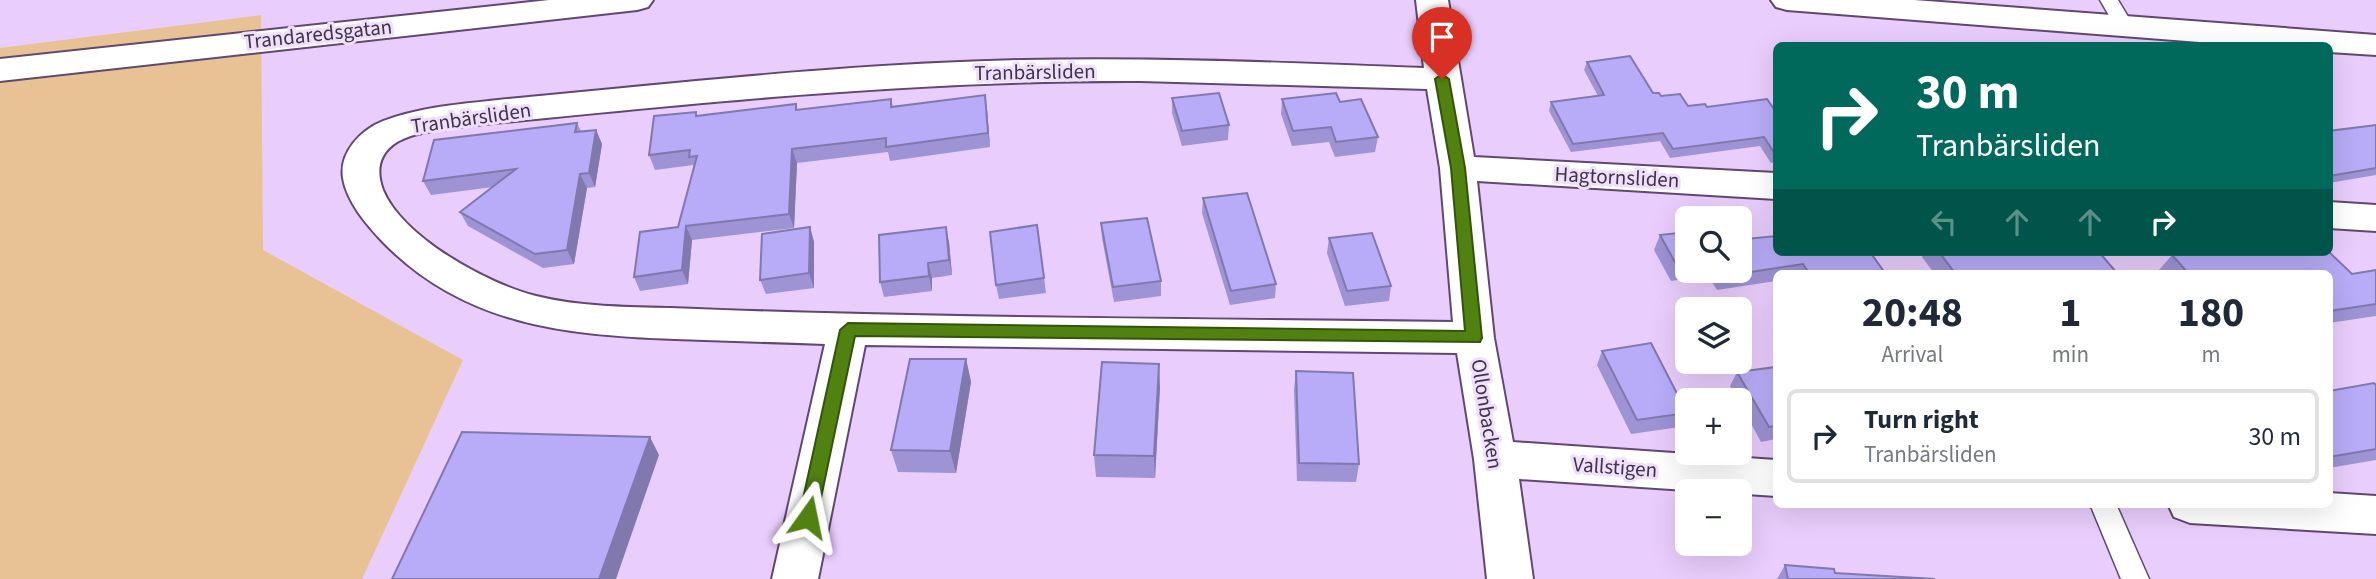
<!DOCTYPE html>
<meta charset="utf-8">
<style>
:root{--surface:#fff;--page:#f6f6f7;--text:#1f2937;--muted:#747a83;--line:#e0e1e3}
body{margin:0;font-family:"Source Sans 3",sans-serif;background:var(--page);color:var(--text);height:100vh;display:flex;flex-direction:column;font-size:26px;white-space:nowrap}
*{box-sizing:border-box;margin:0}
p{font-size:23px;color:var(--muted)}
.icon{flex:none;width:38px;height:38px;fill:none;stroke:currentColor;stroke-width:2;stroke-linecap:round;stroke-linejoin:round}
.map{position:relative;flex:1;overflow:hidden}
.panel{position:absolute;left:1773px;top:270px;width:560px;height:238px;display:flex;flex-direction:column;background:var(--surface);border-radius:10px;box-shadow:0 7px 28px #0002}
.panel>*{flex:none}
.banner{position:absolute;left:1773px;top:42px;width:560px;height:214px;border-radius:10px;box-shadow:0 7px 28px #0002;background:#00695c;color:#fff;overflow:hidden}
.controls{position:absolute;left:1675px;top:206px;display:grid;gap:14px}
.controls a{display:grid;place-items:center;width:77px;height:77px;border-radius:10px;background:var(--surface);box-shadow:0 7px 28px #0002;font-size:35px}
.pin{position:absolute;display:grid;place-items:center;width:60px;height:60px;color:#fff;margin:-72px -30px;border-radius:50% 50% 50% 0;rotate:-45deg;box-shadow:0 0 7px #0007}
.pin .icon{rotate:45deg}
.me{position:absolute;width:77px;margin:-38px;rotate:12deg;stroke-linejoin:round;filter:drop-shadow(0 0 5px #0008)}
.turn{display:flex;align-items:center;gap:24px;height:147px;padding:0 28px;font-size:32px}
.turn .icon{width:91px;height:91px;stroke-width:2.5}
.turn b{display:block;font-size:49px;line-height:60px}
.lanes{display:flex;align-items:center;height:66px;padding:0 28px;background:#0003;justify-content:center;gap:35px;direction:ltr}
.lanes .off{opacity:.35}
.eta{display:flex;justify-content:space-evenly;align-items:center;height:119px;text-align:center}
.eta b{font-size:42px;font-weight:700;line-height:49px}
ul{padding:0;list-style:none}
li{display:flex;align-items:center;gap:21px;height:94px;margin:0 14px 10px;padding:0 14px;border:4px solid var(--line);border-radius:10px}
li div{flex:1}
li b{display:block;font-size:26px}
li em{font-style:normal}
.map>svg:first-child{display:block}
.green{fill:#e8c295}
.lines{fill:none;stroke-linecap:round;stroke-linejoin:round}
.lane-casing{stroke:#604870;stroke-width:3}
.street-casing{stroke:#604870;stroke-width:4}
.secondary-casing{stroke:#604870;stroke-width:4}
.lane{fill:#fff;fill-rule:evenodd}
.street{fill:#fff;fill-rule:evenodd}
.secondary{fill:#fff;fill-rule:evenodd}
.wall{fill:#9e93d4}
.shaded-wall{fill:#8178ad}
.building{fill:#b8abf7;stroke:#8178ad;stroke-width:2}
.route{fill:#518111;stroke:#35540b;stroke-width:2}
.labels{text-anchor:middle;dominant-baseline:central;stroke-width:6;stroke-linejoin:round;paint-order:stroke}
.street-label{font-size:21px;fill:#3f3447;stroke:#f0dffc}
</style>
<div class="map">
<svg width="2376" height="579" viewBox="0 0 2376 579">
<rect width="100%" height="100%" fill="#e9cdfc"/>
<polygon class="green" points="261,15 263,250 463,360 362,579 0,579 0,48"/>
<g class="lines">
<g class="lane-casing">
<g id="lane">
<polygon points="2100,0 2118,0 2133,25 2131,29 2117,29"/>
<polygon points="2090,504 2116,504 2149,579 2121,579"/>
</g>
</g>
<g class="street-casing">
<g id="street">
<path d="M1416,0H1448L1474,157L1776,173V199L1477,181L1494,338L1513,442L1776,460V496L1519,479L1533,579H1487L1474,459L1457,353L865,345L818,579H772L825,344C775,342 725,341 675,339C565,335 463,325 382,241C366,224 347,202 343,178C339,152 361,130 383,121C420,107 460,104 498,100C540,96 581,92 623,88C756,75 889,63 1023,60C1157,57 1290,63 1424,68ZM1141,81L1427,89L1440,168L1453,322C1244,319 1034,319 825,313C774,312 722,310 671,308C626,307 581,307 536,296C488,284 403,238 383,190C376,171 378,154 397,142C414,132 436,131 456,127C684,104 912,80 1141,81Z"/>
<polygon points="2329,202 2376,205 2376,231 2329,228"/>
<polygon points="2329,493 2376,496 2376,534 2190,523 2174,517 2168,504 2329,504"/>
</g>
</g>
<g class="secondary-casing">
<g id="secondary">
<polygon points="549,0 653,0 648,7 637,10 0,81 0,59"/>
<polygon points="1771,0 1914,0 2376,35 2376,55 2329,52 2329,46 2251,46 1787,10 1776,7"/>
</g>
</g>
<use href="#lane" class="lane"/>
<use href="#street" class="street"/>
<use href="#secondary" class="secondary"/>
</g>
<g class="wall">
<polygon points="1587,62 1653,93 1688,106 1776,112 1776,162 1771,163 1760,146 1670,158 1660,141 1571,152 1549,111 1551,102 1598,96 1584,70"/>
<polygon points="1172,98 1229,125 1228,140 1182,146 1172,113"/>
<polygon points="891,99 893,107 987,110 990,147 890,161 888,152 797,163 794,228 692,240 688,284 640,291 634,277 678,227 694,168 693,165 655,170 649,155 798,110"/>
<polygon points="1282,99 1340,102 1378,137 1375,152 1335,157 1329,142 1292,146 1281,114"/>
<polygon points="577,123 581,131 596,130 602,144 595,187 587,188 574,264 543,268 468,226 460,212 493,187 431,195 423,181"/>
<polygon points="2376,125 2376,175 2329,183 2329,131"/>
<polygon points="1203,198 1276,284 1275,298 1230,305 1202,213"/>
<polygon points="1101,223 1161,281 1161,296 1114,302 1102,238"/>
<polygon points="1037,225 1046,293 999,299 996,285"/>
<polygon points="810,227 814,242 814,288 766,294 760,280"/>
<polygon points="1687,232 1687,271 1740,271 1746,239 1885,273 1776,273 1776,281 1717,290 1708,276 1671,281 1654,250 1660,235"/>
<polygon points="1329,238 1391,286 1389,301 1345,306 1327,253"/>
<polygon points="949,242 952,275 932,278 932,291 884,297 880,282"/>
<polygon points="1925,252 2099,252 2117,273 1934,273 1922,257"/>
<polygon points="2172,255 2352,274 2376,270 2376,316 2329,323 2329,273 2162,273 2159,270"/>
<polygon points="1602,351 1687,413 1680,427 1631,434 1597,365"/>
<polygon points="966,359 971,382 956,473 898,472 891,450"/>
<polygon points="1776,367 1776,439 1761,442 1740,403 1740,401 1738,401 1730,386 1737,372"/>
<polygon points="1296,371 1359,464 1356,482 1297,481 1294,390"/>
<polygon points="2376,385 2376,460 2329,468 2329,391"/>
<polygon points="1160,387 1155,478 1096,477 1094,455"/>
<polygon points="1785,565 1835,573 1935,579 1777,579"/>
</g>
<g class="shaded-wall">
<polygon points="985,95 987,110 990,147 988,133"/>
<polygon points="596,130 602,144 595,187 589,173"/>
<polygon points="792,149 797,163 794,228 789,214"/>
<polygon points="580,174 587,188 574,264 567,250"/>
<polygon points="686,226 692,240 688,284 682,270"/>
<polygon points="810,227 814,242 814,288 809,273"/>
<polygon points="946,227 949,242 952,275 949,260"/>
<polygon points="928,263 932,278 932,291 929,276"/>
<polygon points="966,359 971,382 956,473 950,451"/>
<polygon points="1159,364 1160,387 1155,478 1154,456"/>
<polygon points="650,437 659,455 616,579 599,579"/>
</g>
<g class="building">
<polygon points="1630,56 1653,93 1659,93 1661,96 1680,94 1688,106 1705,104 1707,107 1767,99 1776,112 1776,154 1775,154 1764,137 1673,149 1663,133 1573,144 1551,102 1604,95 1587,62"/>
<polygon points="1219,93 1229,125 1182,131 1172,98"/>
<polygon points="1336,93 1340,102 1361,99 1378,137 1336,142 1331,127 1293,131 1282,99"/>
<polygon points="985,95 988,133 886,147 886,138 792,149 789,214 686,226 682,270 634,277 640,232 678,227 697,156 689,157 690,150 649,155 654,116 696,112 696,116 796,104 796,110 891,99 891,107"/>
<polygon points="577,123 575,132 596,130 589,173 580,174 567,250 535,254 460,212 516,169 423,181 434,140"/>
<polygon points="2376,125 2376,168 2329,176 2329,131"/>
<polygon points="1247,193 1276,284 1231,291 1203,198"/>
<polygon points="1147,218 1161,281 1113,287 1101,223"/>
<polygon points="1037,225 1044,278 996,285 990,232"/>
<polygon points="810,227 809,273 760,280 762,234"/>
<polygon points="946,227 949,260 928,263 929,276 880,282 879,235"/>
<polygon points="1740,229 1746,239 1776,236 1776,252 1870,252 1885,273 1809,273 1803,264 1724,276 1721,271 1740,271"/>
<polygon points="1687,232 1687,265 1677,266 1660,235"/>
<polygon points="1372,233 1391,286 1347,291 1329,238"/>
<polygon points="1939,252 2099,252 2117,273 1955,273"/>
<polygon points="2194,252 2329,252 2352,274 2376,270 2376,304 2329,311 2329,273 2188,273 2172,255"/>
<polygon points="1651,343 1687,413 1637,420 1602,351"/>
<polygon points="910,359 966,359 950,451 891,450"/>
<polygon points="1102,362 1159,364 1154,456 1094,455"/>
<polygon points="1776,367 1776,426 1769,427 1737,372"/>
<polygon points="1296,371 1353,373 1359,464 1299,463"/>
<polygon points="2374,383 2376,385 2376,449 2329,457 2329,391"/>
<polygon points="462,432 650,437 599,579 392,579"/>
<polygon points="1785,565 1834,569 1835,573 1935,579 1788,579"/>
</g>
<polygon class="route" points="1442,74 1449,79 1465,168 1482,338 1480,342 855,336 817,517 815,523 808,525 802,523 799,517 840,330 848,323 1465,331 1451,168 1435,79"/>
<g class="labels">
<g class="street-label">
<text transform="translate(318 34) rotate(-6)">Trandaredsgatan</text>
<text transform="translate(1035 72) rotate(-1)">Tranbärsliden</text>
<text transform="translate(471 118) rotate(-8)">Tranbärsliden</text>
<text transform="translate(1617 177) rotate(3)">Hagtornsliden</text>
<text transform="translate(1487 414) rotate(81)">Ollonbacken</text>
<text transform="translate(1615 467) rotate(4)">Vallstigen</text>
</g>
</g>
</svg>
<div class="controls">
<a><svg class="icon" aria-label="search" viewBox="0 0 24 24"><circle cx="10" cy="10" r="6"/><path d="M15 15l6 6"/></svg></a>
<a><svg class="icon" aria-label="layers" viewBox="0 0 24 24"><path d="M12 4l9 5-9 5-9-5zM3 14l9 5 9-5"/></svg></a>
<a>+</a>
<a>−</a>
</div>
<div class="pin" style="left:1442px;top:79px;background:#d93025"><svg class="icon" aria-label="arrive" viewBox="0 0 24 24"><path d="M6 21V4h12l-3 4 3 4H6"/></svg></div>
<svg class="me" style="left:808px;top:517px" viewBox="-20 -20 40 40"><path d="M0-17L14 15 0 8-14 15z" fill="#518111" stroke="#fff" stroke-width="4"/></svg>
<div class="banner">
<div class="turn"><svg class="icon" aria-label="right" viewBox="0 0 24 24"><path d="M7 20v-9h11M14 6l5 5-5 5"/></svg><div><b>30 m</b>Tranbärsliden</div></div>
<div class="lanes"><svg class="icon off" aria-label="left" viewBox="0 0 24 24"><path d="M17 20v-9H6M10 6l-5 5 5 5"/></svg><svg class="icon off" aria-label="ahead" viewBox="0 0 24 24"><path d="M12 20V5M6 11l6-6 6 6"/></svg><svg class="icon off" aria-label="ahead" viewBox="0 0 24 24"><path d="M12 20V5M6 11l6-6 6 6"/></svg><svg class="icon" aria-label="right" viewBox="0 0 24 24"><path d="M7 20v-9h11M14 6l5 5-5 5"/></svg></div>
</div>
<section class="panel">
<div class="eta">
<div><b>20:48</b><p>Arrival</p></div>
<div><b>1</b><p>min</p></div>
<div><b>180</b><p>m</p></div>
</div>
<ul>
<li><svg class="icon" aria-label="right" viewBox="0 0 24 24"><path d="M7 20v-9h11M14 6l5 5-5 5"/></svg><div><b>Turn right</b><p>Tranbärsliden</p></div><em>30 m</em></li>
</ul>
</section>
</div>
